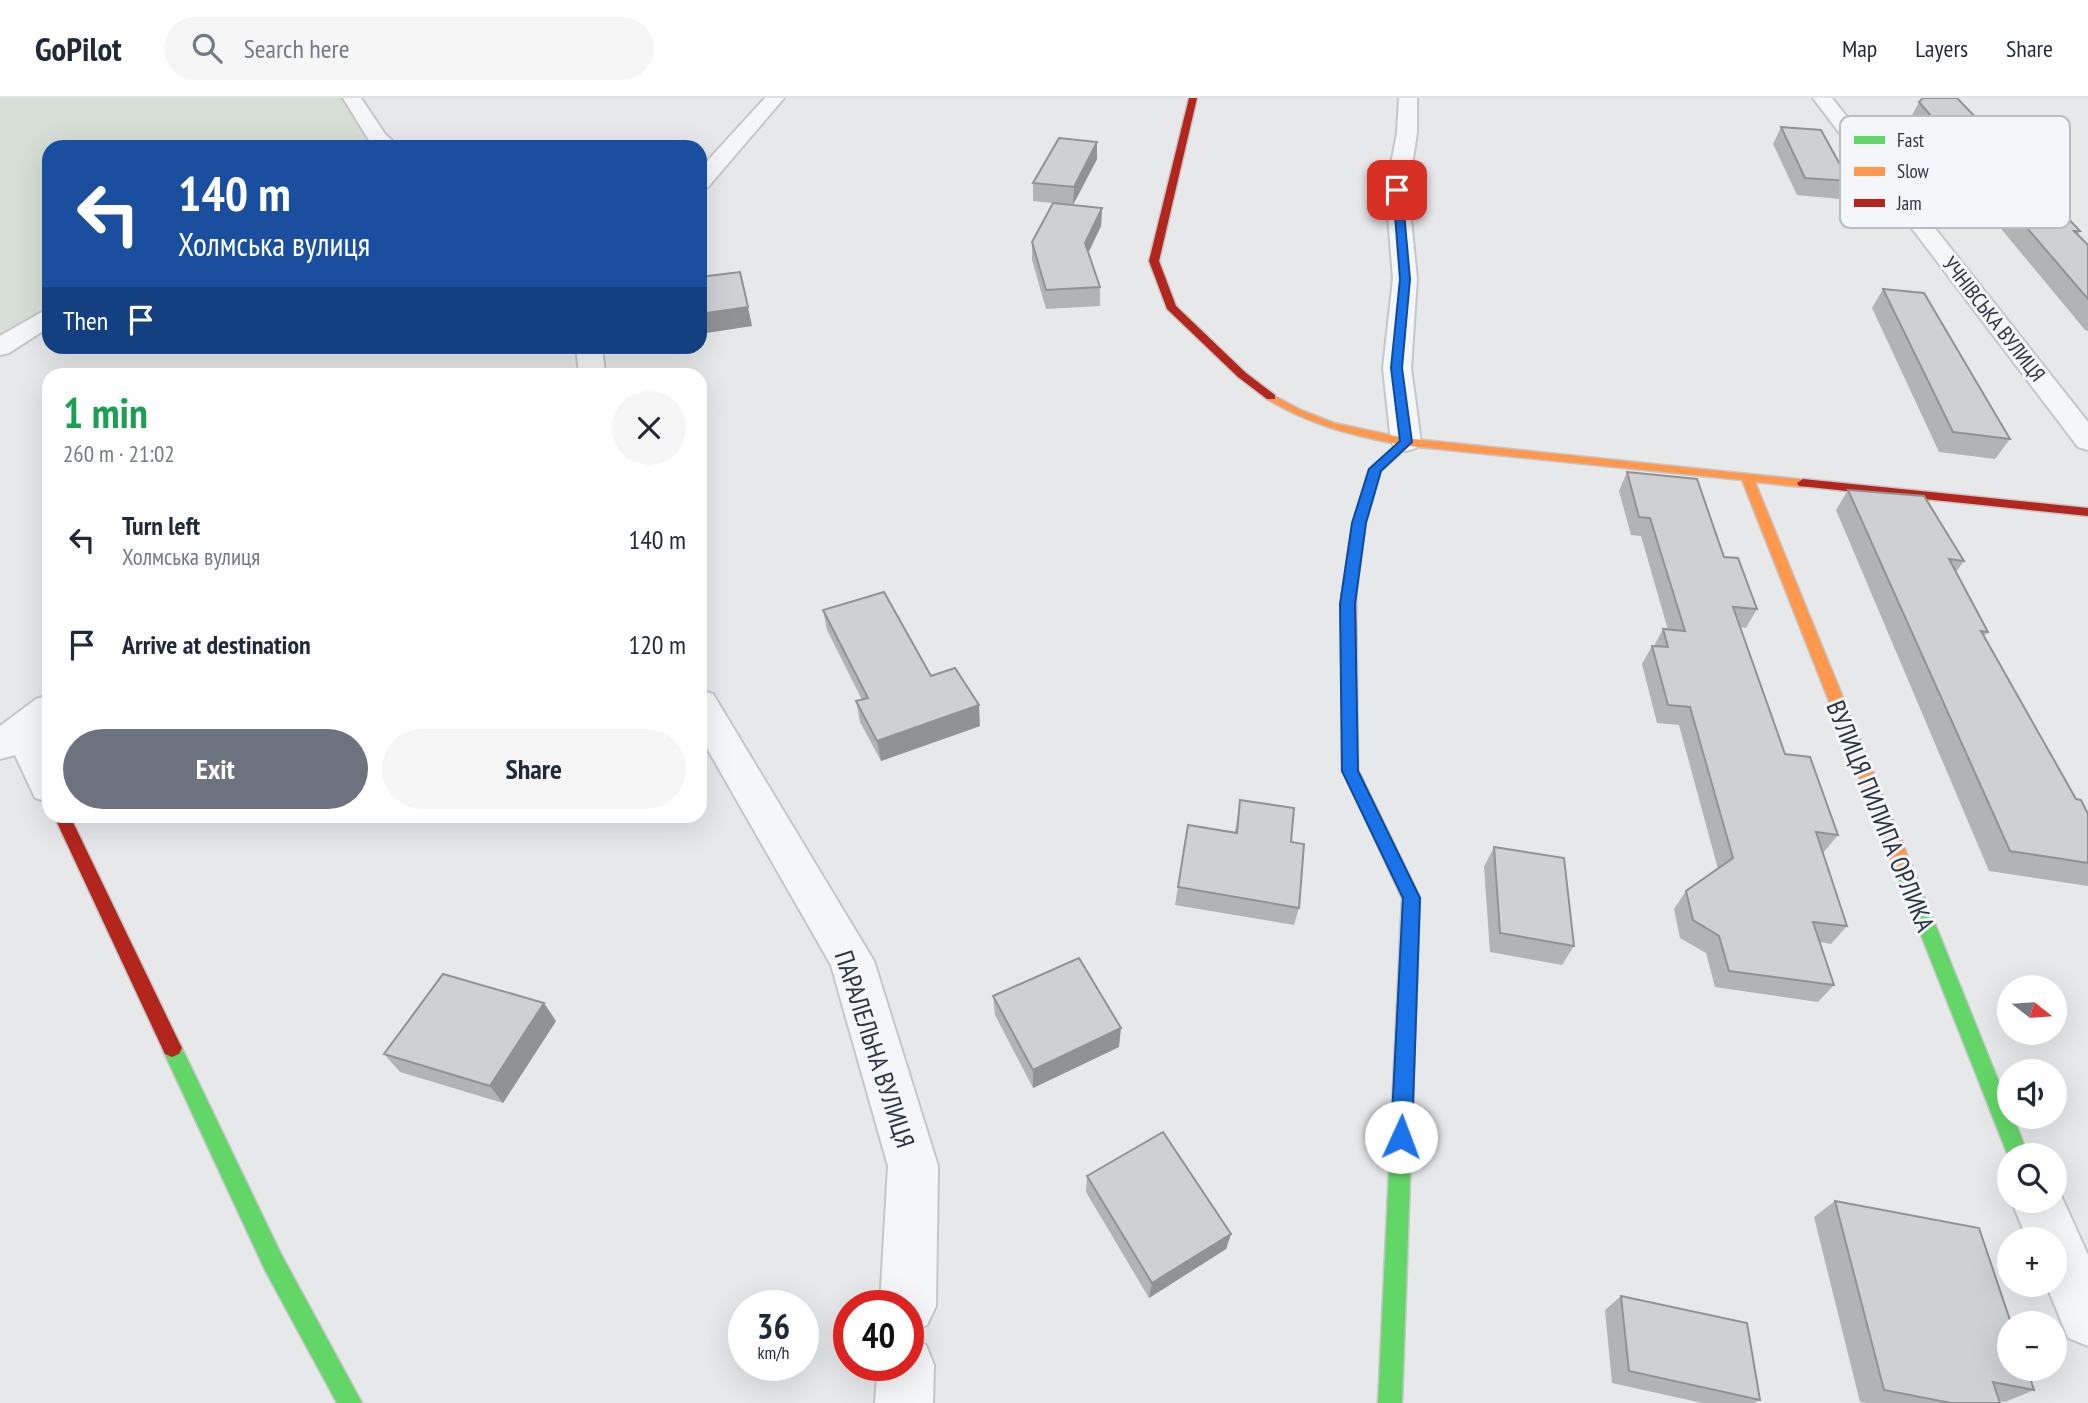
<!DOCTYPE html>
<meta charset="utf-8">
<style>
:root{--surface:#fff;--page:#f6f6f7;--text:#1f2937;--muted:#747a83;--line:#e0e1e3;--accent:#6c737f}
body{margin:0;font-family:"PT Sans Narrow",sans-serif;background:var(--page);color:var(--text);height:100vh;display:flex;flex-direction:column;font-size:26px;white-space:nowrap}
*{box-sizing:border-box;margin:0}
p{font-size:23px;color:var(--muted)}
.icon{flex:none;width:38px;height:38px;fill:none;stroke:currentColor;stroke-width:2;stroke-linecap:round;stroke-linejoin:round}
.map{position:relative;flex:1;overflow:hidden}
.drawer{position:absolute;left:42px;top:270px;width:665px;height:455px;display:flex;flex-direction:column;background:var(--surface);border-radius:21px;box-shadow:0 7px 28px #0002}
.drawer>*{flex:none}
.guide{position:absolute;left:42px;top:42px;width:665px;height:214px;border-radius:21px;box-shadow:0 7px 28px #0002;background:#1a4fa0;color:#fff;overflow:hidden}
.needle{width:46px;rotate:107deg}
.buttons{position:absolute;left:1997px;top:877px;display:grid;gap:14px}
.buttons a{display:grid;place-items:center;width:70px;height:70px;border-radius:50%;background:var(--surface);box-shadow:0 7px 28px #0002;font-size:35px}
.speed{position:absolute;left:728px;top:1192px;display:flex;gap:14px;font-size:35px;font-weight:700;text-align:center}
.speed>*{display:grid;place-content:center;width:91px;height:91px;border-radius:50%;background:var(--surface);box-shadow:0 7px 28px #0002;line-height:1}
.speed small{font-size:18px;font-weight:400}
.speed .limit{border:10px solid #d22;background:#fff;color:#111}
.pin{position:absolute;display:grid;place-items:center;width:60px;height:60px;color:#fff;margin:-30px;border-radius:14px;box-shadow:0 4px 10px #0006}
.me{position:absolute;width:77px;margin:-38px;rotate:2deg;stroke-linejoin:round;filter:drop-shadow(0 0 5px #0008)}
.turn{display:flex;align-items:center;gap:24px;height:147px;padding:0 21px;font-size:32px}
.turn .icon{width:91px;height:91px;stroke-width:2.5}
.turn b{display:block;font-size:49px;line-height:60px}
.then{display:flex;align-items:center;height:66px;padding:0 21px;background:#0003;gap:14px;font-size:26px}
.round{display:grid;place-items:center;flex:none;width:74px;height:74px;border-radius:37px;background:var(--page)}
.overview{display:flex;align-items:center;justify-content:space-between;height:119px;padding:0 21px}
h1{font-size:42px;font-weight:800;line-height:52px;color:#1e9e55}
.cta{display:flex;gap:14px;margin-top:auto;padding:14px 21px}
.cta a{flex:1;height:80px;border-radius:42px;background:var(--accent);color:#fff;font-size:28px;font-weight:800;line-height:80px;text-align:center}
.cta a+a{background:var(--page);color:var(--text)}
ul{padding:0;list-style:none}
li{display:flex;align-items:center;gap:21px;height:105px;padding:0 21px}
li div{flex:1}
li b{display:block;font-size:26px}
li em{font-style:normal}
header{display:flex;align-items:center;gap:42px;box-sizing:border-box;height:98px;padding:0 35px;background:var(--surface);border-bottom:2px solid var(--line)}
header strong{font-size:33px}
nav{display:flex;gap:38px;margin-inline-start:auto;font-size:24px}
.search{width:490px;height:63px;background:var(--page);display:flex;align-items:center;gap:18px;box-sizing:border-box;padding:0 24px;border-radius:38px;color:var(--muted);font-size:26px}
.map>svg:first-child{display:block}
.green{fill:#d6ded6}
.lines{fill:none;stroke-linecap:round;stroke-linejoin:round}
.street-casing{stroke:#c4c6c8;stroke-width:4}
.fast-casing{stroke:#c4c6c8;stroke-width:3}
.slow-casing{stroke:#c4c6c8;stroke-width:3}
.jam-casing{stroke:#c4c6c8;stroke-width:3}
.street{fill:#f5f6f7;fill-rule:evenodd}
.fast{fill:#63d668;fill-rule:evenodd}
.slow{fill:#ff974d;fill-rule:evenodd}
.jam{fill:#b3261e;fill-rule:evenodd}
.wall{fill:#b1b3b5}
.shaded-wall{fill:#909294}
.building{fill:#ced0d3;stroke:#909294;stroke-width:2}
.route{fill:#1a73e8;stroke:#114b97;stroke-width:2}
.labels{text-anchor:middle;dominant-baseline:central;stroke-width:6;stroke-linejoin:round;paint-order:stroke}
.far-street-label{font-size:21px;fill:#2b3445;stroke:#f4f6f9}
.street-label{font-size:26px;fill:#2b3445;stroke:#f4f6f9}
.key{fill:#f4f6f9;stroke:#b8bcc3;stroke-width:2}
.key-label{font-size:19px;fill:#2b3445}
</style>
<header>
<strong>GoPilot</strong>
<div class="search"><svg class="icon" aria-label="search" viewBox="0 0 24 24"><circle cx="10" cy="10" r="6"/><path d="M15 15l6 6"/></svg>Search here</div>
<nav><a>Map</a><a>Layers</a><a>Share</a></nav>
</header>
<div class="map">
<svg width="2088" height="1305" viewBox="0 0 2088 1305">
<rect width="100%" height="100%" fill="#e6e8ea"/>
<polygon class="green" points="0,0 352,0 377,40 343,49 49,49 49,218 0,249"/>
<g class="lines">
<g class="street-casing">
<g id="street">
<polygon points="343,0 361,0 385,36 399,49 376,49 370,44"/>
<polygon points="765,0 784,0 708,89 700,90 700,71"/>
<polygon points="1399,0 1417,0 1417,35 1408,92 1417,181 1411,270 1421,344 1416,350 1406,353 1396,350 1391,344 1383,270 1393,181 1386,92 1397,35"/>
<polygon points="1813,0 1832,0 2088,324 2088,352 2078,349"/>
<polygon points="49,210 49,229 9,255 0,257 0,238"/>
<polygon points="576,248 602,248 605,276 579,276"/>
<polygon points="700,592 713,596 874,863 938,1068 936,1208 927,1227 908,1235 908,1208 880,1208 888,1068 831,867 700,638"/>
<polygon points="49,597 49,630 43,635 49,648 49,704 35,700 15,657 0,661 0,628 36,601"/>
<polygon points="2055,1084 2088,1157 2088,1248 2068,1240 2046,1186 2054,1186 2054,1141 2027,1141 2011,1102 2054,1102"/>
<polygon points="908,1239 926,1247 934,1267 933,1305 875,1305 878,1267 908,1267"/>
</g>
</g>
<g class="fast-casing">
<g id="fast">
<polygon points="1367,701 1373,703 1375,707 1420,800 1402,1305 1378,1305 1402,800 1359,707 1361,703"/>
<polygon points="1906,769 1912,771 1915,776 2009,1009 2009,1018 2013,1018 2028,1057 2009,1057 2009,1060 1897,776 1900,771"/>
<polygon points="172,941 179,944 281,1156 362,1305 337,1305 265,1172 162,950 165,944"/>
</g>
</g>
<g class="slow-casing">
<path id="slow" d="M1271,296L1301,312L1334,325L1404,340L1807,382L1809,385L1803,389L1755,384L1915,776L1912,781L1906,783L1900,781L1897,776L1742,382L1409,348L1381,372L1365,425L1356,496L1349,501L1342,496L1353,425L1369,371L1397,346C1350,337 1308,326 1267,301L1265,299Z"/>
</g>
<g class="jam-casing">
<g id="jam">
<polygon points="1189,0 1197,0 1159,163 1176,208 1246,275 1275,297 1275,301 1267,301 1238,279 1167,211 1149,163"/>
<polygon points="1803,381 2088,410 2088,418 1799,388 1797,385"/>
<polygon points="1349,491 1356,496 1358,672 1375,707 1373,711 1361,711 1342,672 1342,496"/>
<polygon points="54,718 70,718 179,944 182,950 179,956 172,959 165,956"/>
</g>
</g>
<use href="#street" class="street"/>
<use href="#fast" class="fast"/>
<use href="#slow" class="slow"/>
<use href="#jam" class="jam"/>
</g>
<g class="wall">
<polygon points="1919,4 2051,98 2049,100 2080,133 2078,137 2088,147 2088,233 2085,232 1910,21"/>
<polygon points="1781,29 1849,83 1840,101 1797,97 1773,46"/>
<polygon points="1097,61 1073,107 1033,103 1033,85"/>
<polygon points="1102,110 1101,128 1088,155 1100,189 1100,208 1046,211 1032,162 1032,144"/>
<polygon points="1883,191 2010,341 1995,361 1939,354 1872,210"/>
<polygon points="1627,374 1724,459 1757,511 1746,530 1740,529 1785,656 1838,737 1823,755 1847,828 1831,846 1820,844 1834,887 1818,904 1715,889 1706,855 1680,840 1674,811 1686,793 1718,771 1679,627 1657,625 1642,566 1652,548 1654,548 1663,531 1668,532 1641,438 1631,437 1619,393"/>
<polygon points="1848,392 1964,463 1956,474 1988,534 1984,538 2076,701 2088,716 2088,788 1989,773 1836,412"/>
<polygon points="823,512 931,578 980,628 881,663 860,624 856,603 862,602 827,532"/>
<polygon points="1240,702 1291,744 1299,810 1294,827 1175,807 1188,727 1235,734"/>
<polygon points="1494,749 1574,848 1562,867 1490,854 1484,769"/>
<polygon points="993,898 1119,949 1033,990 995,917"/>
<polygon points="556,923 503,1005 400,974 384,956"/>
<polygon points="1087,1078 1231,1136 1226,1151 1149,1200 1086,1094"/>
<polygon points="1835,1103 2034,1292 2005,1304 1999,1303 2000,1305 1867,1305 1860,1304 1814,1119"/>
<polygon points="1621,1198 1760,1302 1754,1305 1702,1305 1612,1285 1605,1212"/>
</g>
<g class="shaded-wall">
<polygon points="1097,44 1097,61 1073,107 1074,89"/>
<polygon points="1102,110 1101,128 1084,164 1085,145"/>
<polygon points="748,209 752,228 700,236 700,216"/>
<polygon points="979,607 980,628 881,663 877,643"/>
<polygon points="544,905 556,923 503,1005 490,988"/>
<polygon points="1121,930 1119,949 1033,990 1033,972"/>
<polygon points="1231,1136 1226,1151 1149,1200 1152,1185"/>
</g>
<g class="building">
<polygon points="1923,0 1957,0 2051,98 2047,98 2080,133 2074,133 2088,147 2088,201 1919,4"/>
<polygon points="1781,29 1821,32 1849,83 1805,80"/>
<polygon points="1059,40 1097,44 1074,89 1033,85"/>
<polygon points="1053,105 1102,110 1085,145 1100,189 1046,192 1032,144"/>
<polygon points="740,174 748,209 700,216 700,179"/>
<polygon points="1883,191 1924,195 2010,341 1953,334"/>
<polygon points="1627,374 1697,381 1724,459 1738,460 1757,511 1733,509 1785,656 1810,659 1838,737 1816,734 1847,828 1813,824 1834,887 1729,873 1719,838 1693,822 1686,793 1733,760 1690,609 1668,607 1652,548 1668,549 1663,531 1685,533 1650,420 1639,419"/>
<polygon points="1848,392 1924,398 1964,463 1949,461 1988,534 1981,533 2076,701 2081,702 2088,716 2088,765 2010,753"/>
<polygon points="884,494 931,578 955,570 979,607 877,643 856,603 868,600 823,512"/>
<polygon points="1240,702 1294,710 1291,744 1304,746 1299,810 1178,789 1188,727 1237,735"/>
<polygon points="1494,749 1564,760 1574,848 1500,835"/>
<polygon points="1079,860 1121,930 1033,972 993,898"/>
<polygon points="443,876 544,905 490,988 384,956"/>
<polygon points="1163,1034 1231,1136 1152,1185 1087,1078"/>
<polygon points="1835,1103 1979,1130 2011,1225 2009,1225 2009,1270 2027,1270 2034,1292 1993,1284 2000,1305 1951,1305 1884,1292"/>
<polygon points="1621,1198 1747,1225 1760,1302 1629,1273"/>
</g>
<polygon class="route" points="1397,89 1402,92 1410,181 1402,270 1412,344 1381,373 1366,425 1355,506 1358,673 1420,800 1412,1039 1409,1046 1401,1049 1394,1046 1391,1039 1403,800 1342,673 1340,506 1352,425 1369,371 1400,343 1391,270 1400,181 1393,92"/>
<g class="labels">
<g class="far-street-label">
<text transform="translate(1994 221) rotate(52)">УЧНІВСЬКА ВУЛИЦЯ</text>
</g>
<g class="street-label">
<text transform="translate(1881 718) rotate(68)">ВУЛИЦЯ ПИЛИПА ОРЛИКА</text>
<text transform="translate(875 951) rotate(72)">ПАРАЛЕЛЬНА ВУЛИЦЯ</text>
</g>
</g>
<rect x="1840" y="18" width="230" height="112" rx="10" class="key"/>
<rect x="1854" y="38" width="31" height="8" fill="#63d668"/>
<rect x="1854" y="69" width="31" height="9" fill="#ff974d"/>
<rect x="1854" y="101" width="31" height="8" fill="#b3261e"/>
<g class="key-label">
<text x="1897" y="49">Fast</text>
<text x="1897" y="80">Slow</text>
<text x="1897" y="112">Jam</text>
</g>
</svg>
<div class="buttons">
<a><svg class="needle" viewBox="-14 -14 28 28"><path d="M0-13l5 13h-10z" fill="#e53935"/><path d="M0 13l5-13h-10z" fill="#747a83"/></svg></a>
<a><svg class="icon" aria-label="sound" viewBox="0 0 24 24"><path d="M4 9h4l5-4v14l-5-4H4zM17 9q2 3 0 6"/></svg></a>
<a><svg class="icon" aria-label="search" viewBox="0 0 24 24"><circle cx="10" cy="10" r="6"/><path d="M15 15l6 6"/></svg></a>
<a>+</a>
<a>−</a>
</div>
<div class="speed"><div>36<small>km/h</small></div><div class="limit">40</div></div>
<div class="pin" style="left:1397px;top:92px;background:#d93025"><svg class="icon" aria-label="arrive" viewBox="0 0 24 24"><path d="M6 21V4h12l-3 4 3 4H6"/></svg></div>
<svg class="me" style="left:1401px;top:1039px" viewBox="-20 -20 40 40"><circle r="19" fill="#fff"/><path d="M0-13L10 11 0 6-10 11z" fill="#1a73e8"/></svg>
<div class="guide">
<div class="turn"><svg class="icon" aria-label="left" viewBox="0 0 24 24"><path d="M17 20v-9H6M10 6l-5 5 5 5"/></svg><div><b>140 m</b>Холмська вулиця</div></div>
<div class="then">Then<svg class="icon" aria-label="arrive" viewBox="0 0 24 24"><path d="M6 21V4h12l-3 4 3 4H6"/></svg></div>
</div>
<section class="drawer">
<div class="overview"><div><h1>1 min</h1><p>260 m · 21:02</p></div><a class="round"><svg class="icon" aria-label="close" viewBox="0 0 24 24"><path d="M6 6l12 12M18 6L6 18"/></svg></a></div>
<ul>
<li><svg class="icon" aria-label="left" viewBox="0 0 24 24"><path d="M17 20v-9H6M10 6l-5 5 5 5"/></svg><div><b>Turn left</b><p>Холмська вулиця</p></div><em>140 m</em></li>
<li><svg class="icon" aria-label="arrive" viewBox="0 0 24 24"><path d="M6 21V4h12l-3 4 3 4H6"/></svg><div><b>Arrive at destination</b></div><em>120 m</em></li>
</ul>
<div class="cta"><a>Exit</a><a>Share</a></div>
</section>
</div>
